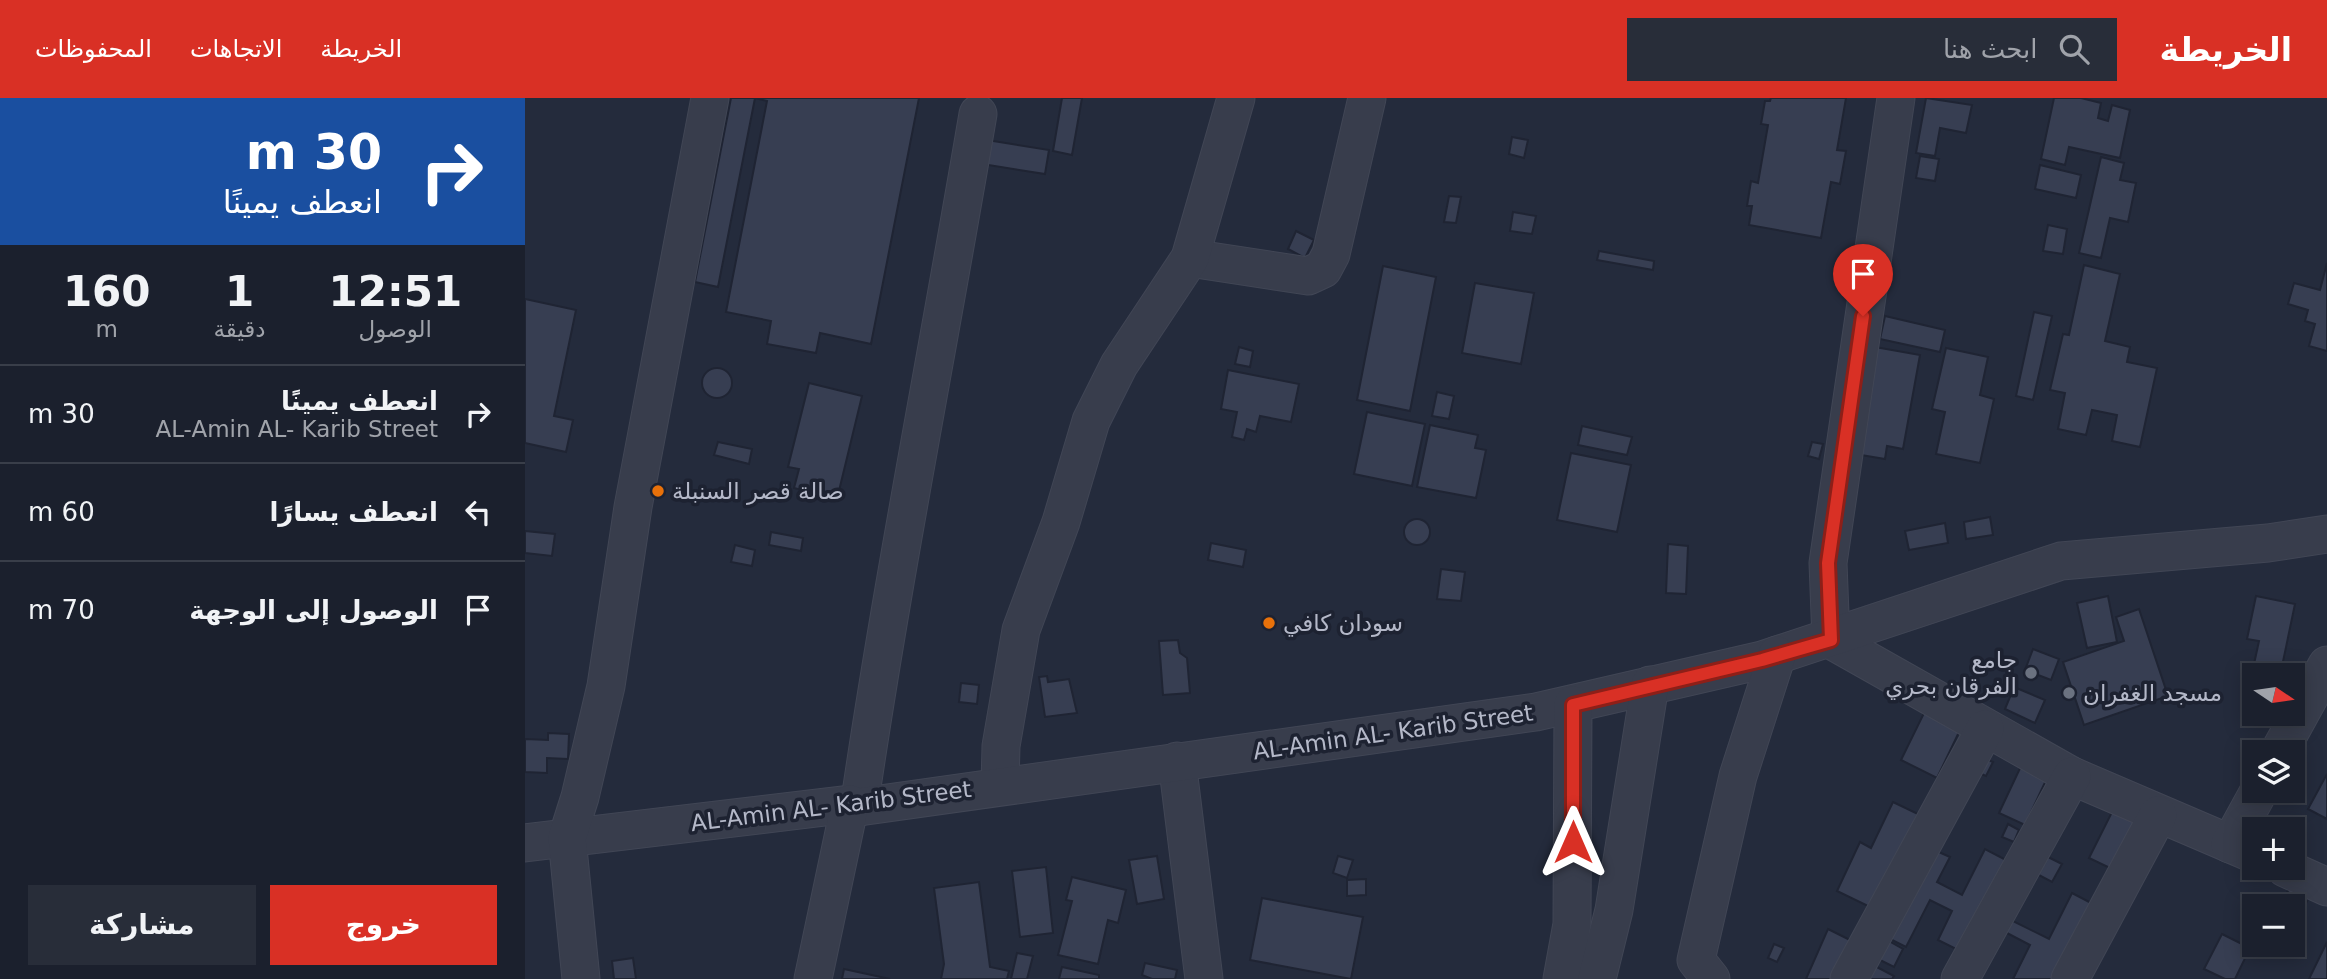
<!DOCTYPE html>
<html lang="ar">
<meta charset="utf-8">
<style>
:root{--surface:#1b202d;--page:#282d39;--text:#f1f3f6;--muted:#a0a3aa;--line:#393e49;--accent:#d93025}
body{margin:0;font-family:"DejaVu Sans","Noto Naskh Arabic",sans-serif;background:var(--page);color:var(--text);direction:rtl;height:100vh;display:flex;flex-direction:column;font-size:26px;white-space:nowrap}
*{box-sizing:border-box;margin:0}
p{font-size:23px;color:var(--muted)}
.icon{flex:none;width:38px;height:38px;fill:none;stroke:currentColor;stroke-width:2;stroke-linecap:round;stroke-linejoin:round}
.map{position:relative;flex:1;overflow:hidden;direction:ltr}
.side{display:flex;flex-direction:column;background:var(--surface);width:525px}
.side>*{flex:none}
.guide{background:#1a4fa0;color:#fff;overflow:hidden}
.needle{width:46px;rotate:103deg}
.buttons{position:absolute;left:1717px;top:565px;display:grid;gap:14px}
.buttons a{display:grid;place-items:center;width:63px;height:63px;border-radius:0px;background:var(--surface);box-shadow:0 4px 18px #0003,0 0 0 2px var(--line);font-size:35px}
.pin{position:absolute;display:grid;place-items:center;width:60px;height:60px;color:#fff;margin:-72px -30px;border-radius:50% 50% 50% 0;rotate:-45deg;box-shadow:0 0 7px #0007}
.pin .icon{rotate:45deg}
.me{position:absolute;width:77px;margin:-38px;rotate:0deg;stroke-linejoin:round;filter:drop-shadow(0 0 5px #0008)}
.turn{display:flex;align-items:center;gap:24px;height:147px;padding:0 28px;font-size:32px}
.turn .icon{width:91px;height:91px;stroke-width:2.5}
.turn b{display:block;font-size:49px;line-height:60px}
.eta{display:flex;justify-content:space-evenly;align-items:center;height:119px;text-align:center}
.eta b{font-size:42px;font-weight:700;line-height:49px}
.button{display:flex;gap:14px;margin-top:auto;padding:14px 28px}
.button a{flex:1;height:80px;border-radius:0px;background:var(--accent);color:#fff;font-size:28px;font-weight:700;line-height:80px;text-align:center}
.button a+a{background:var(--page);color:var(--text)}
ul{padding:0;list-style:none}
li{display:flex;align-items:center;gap:21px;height:98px;padding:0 28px;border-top:2px solid var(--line)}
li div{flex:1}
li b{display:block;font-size:26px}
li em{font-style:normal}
header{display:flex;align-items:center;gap:42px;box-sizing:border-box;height:98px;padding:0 35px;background:var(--accent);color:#fff}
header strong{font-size:33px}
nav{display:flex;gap:38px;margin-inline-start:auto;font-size:24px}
.search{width:490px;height:63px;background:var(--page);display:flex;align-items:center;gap:18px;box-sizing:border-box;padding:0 24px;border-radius:0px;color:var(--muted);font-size:26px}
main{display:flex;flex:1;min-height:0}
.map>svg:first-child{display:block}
.building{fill:#373e52;stroke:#1f2433;stroke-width:2}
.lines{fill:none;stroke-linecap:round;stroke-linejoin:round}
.minor-casing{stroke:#414655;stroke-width:39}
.minor{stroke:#383d4c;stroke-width:37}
.route-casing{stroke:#8d1f18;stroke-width:18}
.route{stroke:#d93025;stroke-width:12}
.food-dot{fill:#e8710a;stroke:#1d2231;stroke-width:2.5}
.worship-dot{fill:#6b7280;stroke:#1d2231;stroke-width:2.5}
.labels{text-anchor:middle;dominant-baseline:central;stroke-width:7;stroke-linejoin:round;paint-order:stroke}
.poi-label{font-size:23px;fill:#b4b8c8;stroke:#1d2231;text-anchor:start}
.street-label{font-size:23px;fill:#b4b8c8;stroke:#1d2231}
</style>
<header>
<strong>الخريطة</strong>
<div class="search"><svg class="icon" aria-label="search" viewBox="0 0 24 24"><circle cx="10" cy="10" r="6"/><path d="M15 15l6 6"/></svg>ابحث هنا</div>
<nav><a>الخريطة</a><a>الاتجاهات</a><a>المحفوظات</a></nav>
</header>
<main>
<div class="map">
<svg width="1802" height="881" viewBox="0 0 1802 881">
<rect width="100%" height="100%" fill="#242b3c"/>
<g class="building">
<polygon points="206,0 394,0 346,246 295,235 291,255 242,246 246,223 201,214 242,3 230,0 193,189 170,184"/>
<polygon points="537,0 557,0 547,57 528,53"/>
<polygon points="1246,0 1321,0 1312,52 1321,53 1315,86 1306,84 1296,140 1224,127 1227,108 1222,108 1226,83 1233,85 1243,27 1236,26 1240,3 1245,3"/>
<polygon points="1401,0 1447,7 1441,35 1415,30 1410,58 1391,55"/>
<polygon points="1529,0 1556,0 1576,5 1573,20 1583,23 1587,7 1605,12 1595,60 1544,49 1540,67 1516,61"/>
<polygon points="987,39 1003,42 999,60 984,56"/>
<polygon points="462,42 524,52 520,76 457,66"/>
<polygon points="1395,58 1414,61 1410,83 1391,80"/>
<polygon points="1576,59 1599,65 1595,82 1611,85 1603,124 1585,120 1576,160 1554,155"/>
<polygon points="1515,67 1556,77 1551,100 1510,91"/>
<polygon points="924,98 936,99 931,125 919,124"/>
<polygon points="988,114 1011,118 1007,136 985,133"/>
<polygon points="1523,127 1542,131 1538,156 1518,153"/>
<polygon points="771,133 789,142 780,160 763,151"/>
<polygon points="1074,153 1129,163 1128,172 1072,162"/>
<polygon points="1802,165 1802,253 1784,248 1790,226 1780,223 1783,212 1763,206 1769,185 1795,192"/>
<polygon points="1559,167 1595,176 1580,243 1605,249 1602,264 1632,270 1615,349 1587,343 1592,317 1567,312 1561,337 1533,331 1540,295 1525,292 1538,236 1544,237"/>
<polygon points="858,168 911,179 885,313 832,302"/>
<polygon points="950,185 1009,195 996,266 937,255"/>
<polygon points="0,201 51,212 29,318 48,322 41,354 0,345"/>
<polygon points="1509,214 1527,218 1508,302 1491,298"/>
<polygon points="1360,218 1420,232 1415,254 1355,241"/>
<polygon points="714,249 728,253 725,269 710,266"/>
<polygon points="1350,249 1395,257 1378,351 1362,348 1360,361 1330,356"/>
<polygon points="1421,250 1463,259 1455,297 1469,301 1455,365 1411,356 1420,314 1407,311"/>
<circle cx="192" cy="285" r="15"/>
<polygon points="703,272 774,286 766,324 735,318 731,334 722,331 719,342 707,339 712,314 696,311"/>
<polygon points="284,285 337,298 312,401 269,390 274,371 263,369"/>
<polygon points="912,294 929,298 924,321 907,318"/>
<polygon points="842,314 900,326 887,388 829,376"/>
<polygon points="905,327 953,337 950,350 961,352 951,400 892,389"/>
<polygon points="1057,328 1107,339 1102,357 1053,347"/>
<polygon points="193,344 227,351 224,366 189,357"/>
<polygon points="1287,344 1298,346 1294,361 1283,358"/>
<polygon points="1046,355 1106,367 1092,434 1032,422"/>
<polygon points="1465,419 1468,437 1441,441 1439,424"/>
<circle cx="892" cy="434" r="13"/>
<polygon points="1420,425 1423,445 1384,452 1380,433"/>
<polygon points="0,433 30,436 27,458 0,455"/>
<polygon points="246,434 278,440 276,453 244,447"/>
<polygon points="686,445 721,452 718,469 683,462"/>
<polygon points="1143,446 1163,448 1161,496 1141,495"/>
<polygon points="210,447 230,452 227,468 206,464"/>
<polygon points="916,471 940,474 936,503 912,501"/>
<polygon points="1583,498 1592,544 1562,550 1552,505"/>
<polygon points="1731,498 1770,506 1755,578 1729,578 1729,590 1724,589 1734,543 1722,541"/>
<polygon points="1614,511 1643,598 1559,627 1538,564 1599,543 1591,519"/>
<polygon points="653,542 655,555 662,560 665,595 638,597 634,543"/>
<polygon points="1508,551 1534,561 1526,582 1500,572"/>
<polygon points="522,578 523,584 544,581 552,615 520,619 514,579"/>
<polygon points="436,585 454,587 452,606 434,604"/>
<polygon points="1489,589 1520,602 1510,625 1480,611"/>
<polygon points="1399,615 1435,632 1412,680 1376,662"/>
<polygon points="23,635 44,636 43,661 22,660 22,675 0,674 0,641 23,642"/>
<polygon points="1454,658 1468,664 1461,678 1447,672"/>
<polygon points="1497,666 1523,678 1500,727 1474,715"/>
<polygon points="1802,676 1802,721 1783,711"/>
<polygon points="1368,704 1393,716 1347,810 1312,793 1335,744 1346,750"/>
<polygon points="1588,712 1611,724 1587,771 1564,760"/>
<polygon points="1483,726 1494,732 1489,744 1477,739"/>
<polygon points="1407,751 1425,759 1412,784 1437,797 1460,751 1481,762 1435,853 1413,842 1427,813 1405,802 1381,849 1363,840"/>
<polygon points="1519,757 1537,766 1527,784 1510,775"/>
<polygon points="632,758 639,801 612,806 604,762"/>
<polygon points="813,758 828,762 822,780 808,775"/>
<polygon points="521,769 528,835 495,839 487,773"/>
<polygon points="547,779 601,792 593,825 583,822 573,866 533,857 547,803 541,802"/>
<polygon points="841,781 841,797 822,798 822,782"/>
<polygon points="454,784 465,869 484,873 482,881 416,881 419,866 409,790"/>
<polygon points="1766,787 1785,797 1774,820 1768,817 1768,808 1755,808"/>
<polygon points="1547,795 1570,807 1533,881 1488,881 1505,847 1480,834 1486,822 1524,841"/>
<polygon points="737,800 838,819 826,881 725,862"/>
<polygon points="1303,831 1329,844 1311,881 1281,881"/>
<polygon points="1697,836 1725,850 1710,881 1700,881 1679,871"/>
<polygon points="1362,842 1378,851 1369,869 1353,861"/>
<polygon points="1802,844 1802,881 1784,881"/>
<polygon points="1249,846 1259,850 1252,864 1243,860"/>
<polygon points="492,855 508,858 502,881 486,881"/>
<polygon points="108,860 111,881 89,881 87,863"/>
<polygon points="620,865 652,872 650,881 627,881 617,877"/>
<polygon points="1348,867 1369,878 1367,881 1340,881"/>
<polygon points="537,869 574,877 574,881 534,881"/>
<polygon points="319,871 365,881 317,881"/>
</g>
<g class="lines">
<g class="minor-casing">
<g id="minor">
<polyline points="1371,0 1303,465 1306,542 1547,678 1729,756"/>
<polyline points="665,160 783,178 798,171 806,156 842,0"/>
<polyline points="1754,654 1802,567"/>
<polyline points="652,663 679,881"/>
<polyline points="475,687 476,648 496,532 536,424 566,323 594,267 665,160 711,0"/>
<path d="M334,709C368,477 414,247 453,16"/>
<polyline points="0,745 325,706 334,709 1011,614 1237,562 1536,463 1743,445 1802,436"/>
<polyline points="1705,746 1734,693"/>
<polyline points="1760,770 1802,789"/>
<polyline points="56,881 42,740 55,699 81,588 108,409 185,0"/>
<polyline points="288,881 325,706"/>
<polyline points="1037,881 1047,826 1048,607"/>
<polyline points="1072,881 1089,812 1125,587"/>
<polyline points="1186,881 1171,862 1213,678 1252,557"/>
<polyline points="1324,881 1460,631"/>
<polyline points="1435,881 1547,678"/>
<polyline points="1545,881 1633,717"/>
</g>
</g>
<use href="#minor" class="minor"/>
</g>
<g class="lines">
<g class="route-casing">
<polyline id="route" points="1048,744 1048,607 1237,562 1306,542 1303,465 1338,218"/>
</g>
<use href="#route" class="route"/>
</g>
<g class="food-dot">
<circle cx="133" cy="393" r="7"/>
<circle cx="744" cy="525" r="7"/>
</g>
<g class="worship-dot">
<circle cx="1506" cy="575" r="7"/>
<circle cx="1544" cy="595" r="7"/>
</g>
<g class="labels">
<g class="poi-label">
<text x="147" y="393">صالة قصر السنبلة</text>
<text x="758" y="525">سودان كافي</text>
<text x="1492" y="562" text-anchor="end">جامع<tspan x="1492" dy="26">الفرقان بحري</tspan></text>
<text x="1558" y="595">مسجد الغفران</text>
</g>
<g class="street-label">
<text transform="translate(868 634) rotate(-8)">AL-Amin AL- Karib Street</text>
<text transform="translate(306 708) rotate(-7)">AL-Amin AL- Karib Street</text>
</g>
</g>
</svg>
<div class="buttons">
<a><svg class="needle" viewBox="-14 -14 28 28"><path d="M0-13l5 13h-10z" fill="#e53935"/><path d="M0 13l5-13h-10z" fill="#a0a3aa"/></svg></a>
<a><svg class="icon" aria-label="layers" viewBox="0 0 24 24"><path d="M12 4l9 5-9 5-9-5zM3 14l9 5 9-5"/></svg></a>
<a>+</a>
<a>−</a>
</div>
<div class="pin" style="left:1338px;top:218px;background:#d93025"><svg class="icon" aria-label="arrive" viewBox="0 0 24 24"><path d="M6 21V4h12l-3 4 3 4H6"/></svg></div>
<svg class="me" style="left:1048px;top:744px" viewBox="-20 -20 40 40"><path d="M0-17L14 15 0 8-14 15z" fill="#d93025" stroke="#fff" stroke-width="4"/></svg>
</div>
<section class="side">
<div class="guide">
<div class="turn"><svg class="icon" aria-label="right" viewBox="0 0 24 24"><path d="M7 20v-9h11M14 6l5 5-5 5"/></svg><div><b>30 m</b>انعطف يمينًا</div></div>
</div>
<div class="eta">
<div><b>12:51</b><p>الوصول</p></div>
<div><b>1</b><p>دقيقة</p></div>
<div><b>160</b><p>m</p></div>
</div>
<ul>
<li><svg class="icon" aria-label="right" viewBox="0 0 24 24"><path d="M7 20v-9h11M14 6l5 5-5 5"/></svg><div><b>انعطف يمينًا</b><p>AL-Amin AL- Karib Street</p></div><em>30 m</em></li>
<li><svg class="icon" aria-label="left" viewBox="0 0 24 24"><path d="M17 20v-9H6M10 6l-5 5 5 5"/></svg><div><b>انعطف يسارًا</b></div><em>60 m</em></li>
<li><svg class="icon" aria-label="arrive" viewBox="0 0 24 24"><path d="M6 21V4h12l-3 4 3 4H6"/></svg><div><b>الوصول إلى الوجهة</b></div><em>70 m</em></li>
</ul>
<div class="button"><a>خروج</a><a>مشاركة</a></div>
</section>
</main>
